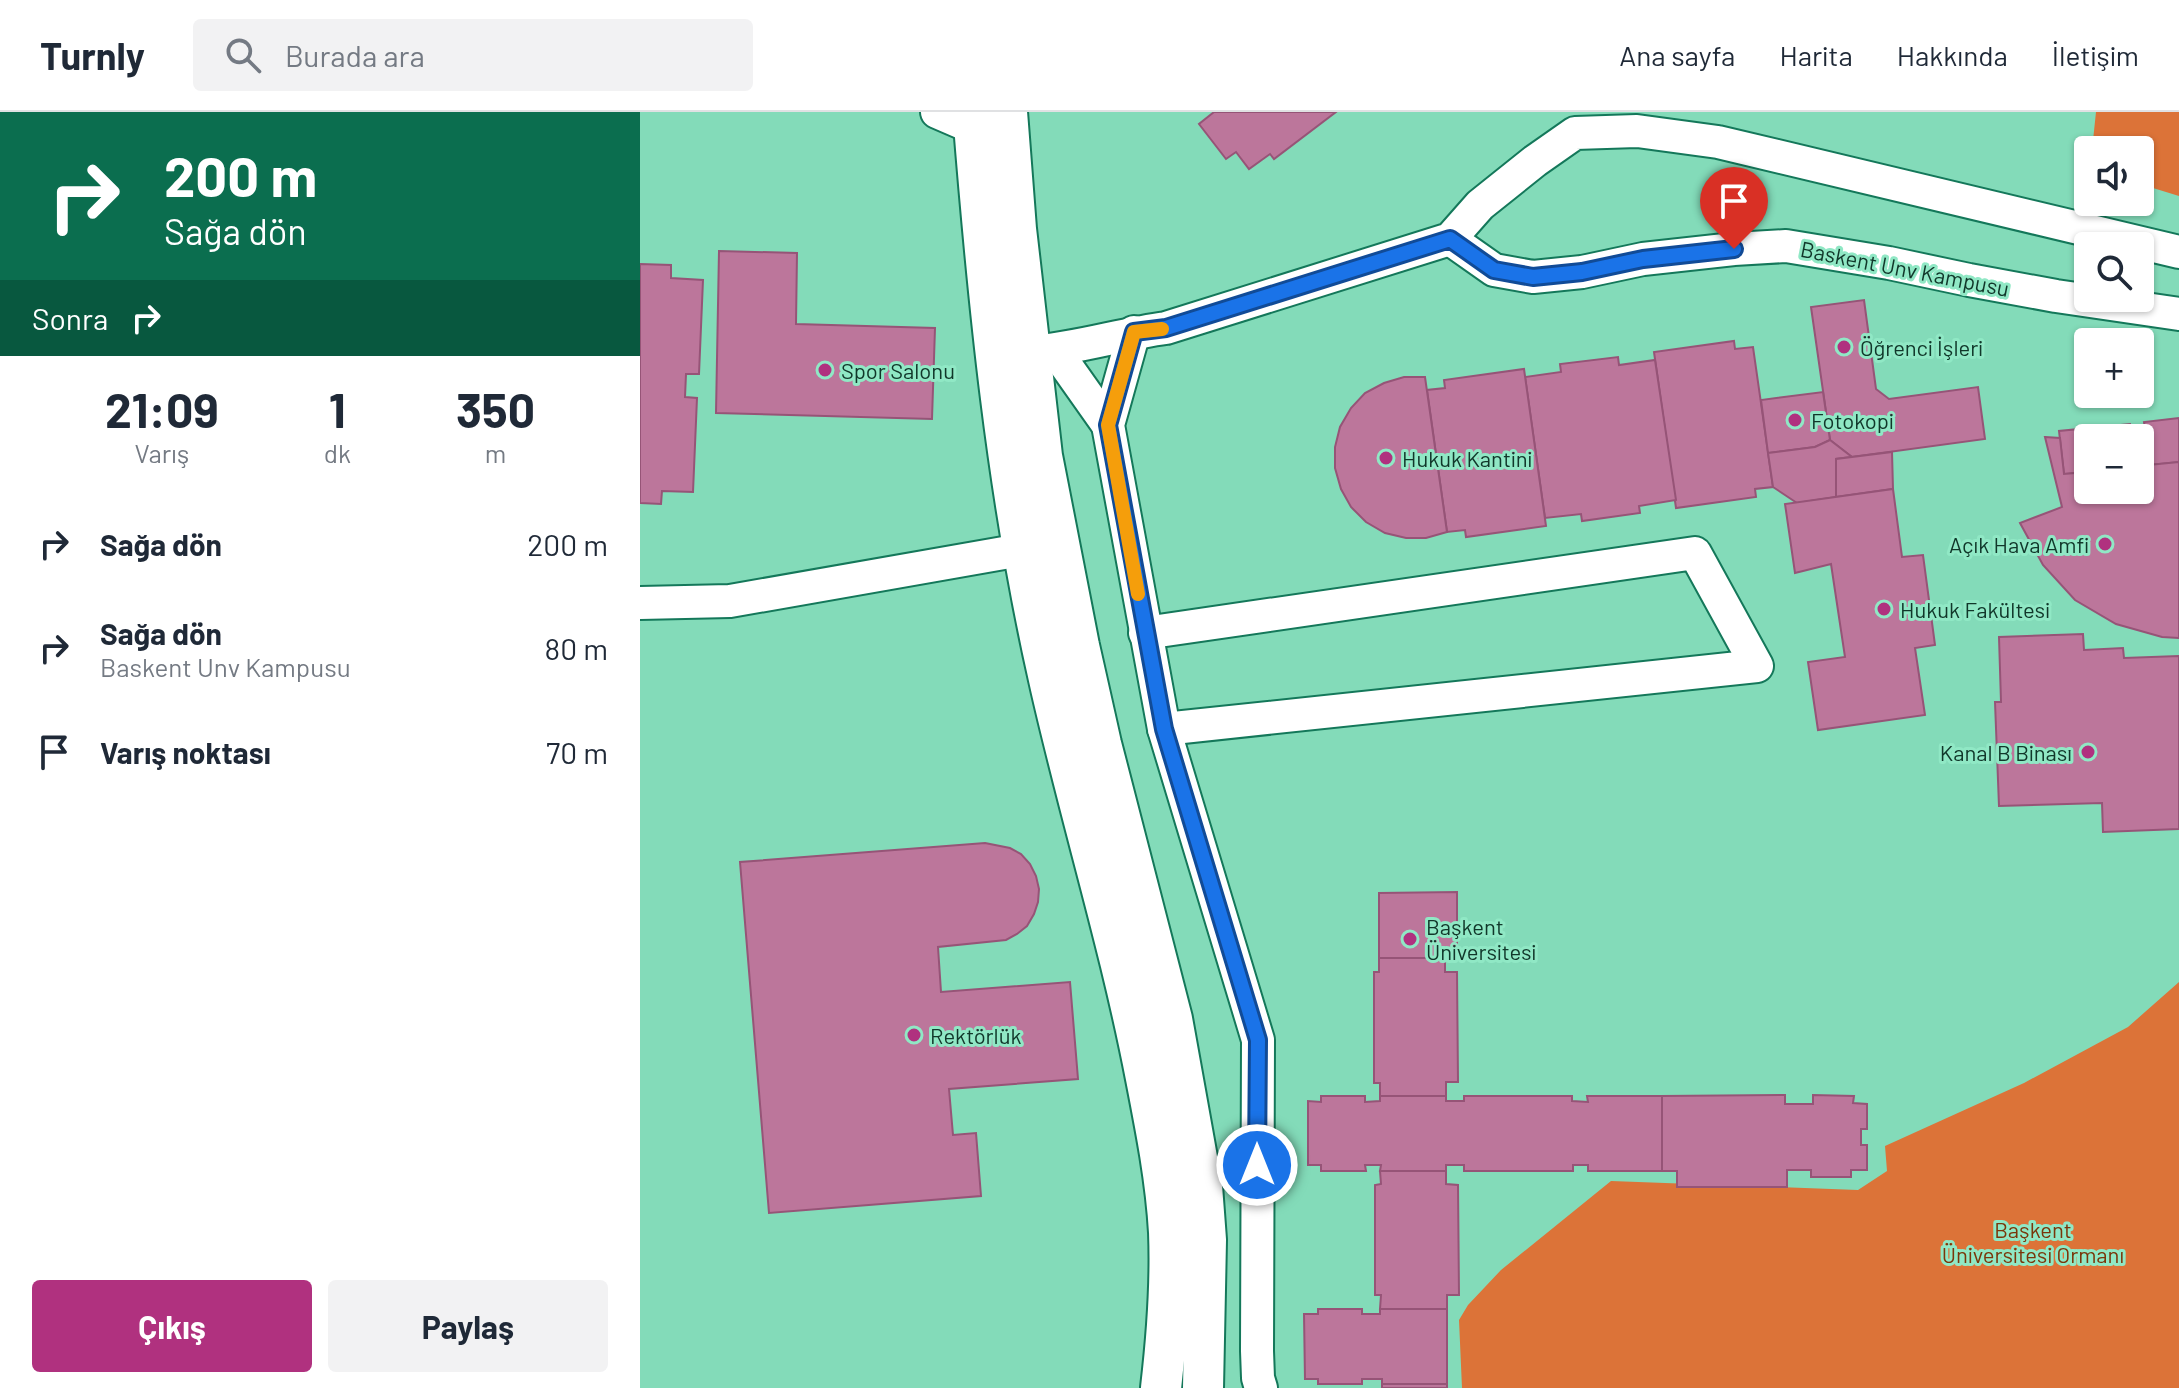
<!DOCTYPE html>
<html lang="tr">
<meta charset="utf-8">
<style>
:root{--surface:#fff;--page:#f2f2f3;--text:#1f2937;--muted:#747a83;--line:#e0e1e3;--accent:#b0317f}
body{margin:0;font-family:Barlow,sans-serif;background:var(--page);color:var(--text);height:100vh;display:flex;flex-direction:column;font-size:30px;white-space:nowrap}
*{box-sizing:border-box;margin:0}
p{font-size:26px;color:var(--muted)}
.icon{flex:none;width:44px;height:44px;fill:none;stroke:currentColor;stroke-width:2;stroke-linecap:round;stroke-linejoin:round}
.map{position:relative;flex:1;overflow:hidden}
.side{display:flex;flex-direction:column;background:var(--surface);width:640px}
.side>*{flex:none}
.hud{background:#0b6e4f;color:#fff;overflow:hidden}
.controls{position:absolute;left:1434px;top:24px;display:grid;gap:16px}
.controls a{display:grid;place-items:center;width:80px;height:80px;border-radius:8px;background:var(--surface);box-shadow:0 2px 6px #0004;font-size:40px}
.pin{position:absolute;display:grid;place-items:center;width:68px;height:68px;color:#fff;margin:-82px -34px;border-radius:50% 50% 50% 0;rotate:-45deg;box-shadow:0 0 8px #0007}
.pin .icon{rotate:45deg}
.me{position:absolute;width:88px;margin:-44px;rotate:0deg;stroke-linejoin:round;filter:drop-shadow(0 0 6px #0008)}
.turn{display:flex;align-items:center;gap:28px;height:168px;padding:0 32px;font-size:36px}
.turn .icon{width:104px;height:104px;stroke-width:2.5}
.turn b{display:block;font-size:56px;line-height:68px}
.then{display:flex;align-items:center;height:76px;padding:0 32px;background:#0003;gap:16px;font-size:30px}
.eta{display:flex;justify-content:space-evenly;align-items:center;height:136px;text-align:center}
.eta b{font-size:48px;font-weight:700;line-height:56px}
.primary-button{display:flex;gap:16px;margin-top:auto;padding:16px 32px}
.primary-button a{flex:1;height:92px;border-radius:8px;background:var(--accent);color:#fff;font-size:32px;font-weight:700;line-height:92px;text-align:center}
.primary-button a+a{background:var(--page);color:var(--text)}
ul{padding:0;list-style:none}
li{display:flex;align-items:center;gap:24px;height:104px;padding:0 32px}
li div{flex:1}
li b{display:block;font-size:30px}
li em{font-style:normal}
header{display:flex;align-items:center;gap:48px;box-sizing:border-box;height:112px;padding:0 40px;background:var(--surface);border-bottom:2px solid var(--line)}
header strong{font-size:38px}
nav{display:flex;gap:44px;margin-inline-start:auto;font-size:28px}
.search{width:560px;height:72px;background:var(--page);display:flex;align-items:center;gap:20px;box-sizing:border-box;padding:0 28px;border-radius:8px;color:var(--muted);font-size:30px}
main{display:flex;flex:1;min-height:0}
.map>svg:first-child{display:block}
.forest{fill:#dc7338}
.building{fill:#bc769b;stroke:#965477;stroke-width:2}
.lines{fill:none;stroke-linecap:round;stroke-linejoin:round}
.minor-casing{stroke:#14785a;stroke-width:36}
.tertiary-casing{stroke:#14785a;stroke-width:44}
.minor{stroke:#fff;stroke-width:32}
.tertiary{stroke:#fff;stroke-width:40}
.route-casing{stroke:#114b97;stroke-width:20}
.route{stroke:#1a73e8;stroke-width:14}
.slow{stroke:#f59e0b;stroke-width:14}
.poi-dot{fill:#b0317f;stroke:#90e8c5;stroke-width:3}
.labels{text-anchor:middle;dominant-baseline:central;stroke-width:6;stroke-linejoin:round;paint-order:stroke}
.street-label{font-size:22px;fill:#11372a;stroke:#90e8c5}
.poi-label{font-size:22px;fill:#11372a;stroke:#90e8c5;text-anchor:start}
.park-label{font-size:22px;fill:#7a360a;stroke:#90e8c5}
</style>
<header>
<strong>Turnly</strong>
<div class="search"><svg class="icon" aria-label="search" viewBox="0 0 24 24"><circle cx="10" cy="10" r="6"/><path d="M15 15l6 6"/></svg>Burada ara</div>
<nav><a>Ana sayfa</a><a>Harita</a><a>Hakkında</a><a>İletişim</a></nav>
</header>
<main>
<section class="side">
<div class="hud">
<div class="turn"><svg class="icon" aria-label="right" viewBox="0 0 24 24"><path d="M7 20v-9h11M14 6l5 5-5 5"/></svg><div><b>200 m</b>Sağa dön</div></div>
<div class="then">Sonra<svg class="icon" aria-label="right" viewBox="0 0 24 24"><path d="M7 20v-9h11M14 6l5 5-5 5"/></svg></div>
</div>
<div class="eta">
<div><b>21:09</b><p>Varış</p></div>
<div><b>1</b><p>dk</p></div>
<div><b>350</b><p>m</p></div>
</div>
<ul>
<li><svg class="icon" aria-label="right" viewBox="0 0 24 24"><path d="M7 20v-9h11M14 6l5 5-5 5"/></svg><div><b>Sağa dön</b></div><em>200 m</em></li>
<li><svg class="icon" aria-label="right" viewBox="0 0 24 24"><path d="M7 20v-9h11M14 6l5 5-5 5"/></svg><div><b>Sağa dön</b><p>Baskent Unv Kampusu</p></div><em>80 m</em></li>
<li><svg class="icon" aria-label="arrive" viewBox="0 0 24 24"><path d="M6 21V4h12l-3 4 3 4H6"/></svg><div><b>Varış noktası</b></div><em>70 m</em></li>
</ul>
<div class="primary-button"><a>Çıkış</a><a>Paylaş</a></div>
</section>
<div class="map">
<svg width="1539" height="1276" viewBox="0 0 1539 1276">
<rect width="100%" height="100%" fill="#83dbb9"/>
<g class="forest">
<polygon points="1456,0 1539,0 1539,84 1500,72 1500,38 1452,38"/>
<polygon points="1539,870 1539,1276 822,1276 819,1208 828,1193 861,1158 971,1069 1218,1078 1247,1059 1245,1034 1384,971 1488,915"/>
</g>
<g class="building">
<polygon points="574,0 696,0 634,47 630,42 609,57 596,40 586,47 559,12"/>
<polygon points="79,139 157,141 156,212 295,216 292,307 76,301"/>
<polygon points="0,152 31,153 31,166 63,168 59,262 46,262 45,285 57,286 53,380 22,379 21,392 0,391"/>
<polygon points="1224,188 1236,277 1249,287 1338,275 1345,327 1212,345 1190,328 1171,195"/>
<polygon points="1094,229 1095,237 1113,235 1133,375 1115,377 1116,385 1036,396 1014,240"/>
<polygon points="978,245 979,253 1015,248 1036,388 999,394 1000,401 942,409 941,402 905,406 885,265 921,260 920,252"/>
<polygon points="884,257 906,414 826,425 825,418 807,420 787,278 805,276 804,268"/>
<polygon points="764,265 785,265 807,420 786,426 766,426 745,421 726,410 711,395 701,377 695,356 695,335 700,315 711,296 725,281 744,271"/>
<polygon points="1183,280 1190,328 1175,335 1128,341 1121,288"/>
<polygon points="1539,306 1539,350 1509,353 1508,347 1500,348 1500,326 1448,326 1448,360 1424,362 1419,319 1490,312 1491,318 1505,316 1504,310"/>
<polygon points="1405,325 1420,326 1424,362 1448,360 1448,378 1500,378 1500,348 1508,347 1509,353 1539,350 1539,526 1522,525 1476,512 1435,488 1403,453 1380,411 1422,395"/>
<polygon points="1190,328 1212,345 1196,347 1196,385 1157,391 1133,375 1128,341 1175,335"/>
<polygon points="1252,340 1253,377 1196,385 1196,347"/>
<polygon points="1253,377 1262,445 1283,443 1295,533 1275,536 1285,603 1178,618 1168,550 1205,545 1191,452 1155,461 1145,392"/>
<polygon points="1443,522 1444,538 1483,536 1484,546 1539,544 1539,717 1463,720 1462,691 1359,694 1355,590 1361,590 1359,525"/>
<polygon points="345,731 370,736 381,742 390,752 396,764 399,777 398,790 394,802 387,814 377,822 366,828 298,835 301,880 430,870 438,967 309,977 313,1023 336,1021 341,1084 129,1101 100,750"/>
<polygon points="817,780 817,846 739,846 739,781"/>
<polygon points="739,846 805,846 805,860 817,860 818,970 806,970 806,984 740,984 740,971 734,971 734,860 739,860"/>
<polygon points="1145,983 1145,992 1173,992 1173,983 1214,984 1213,991 1227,992 1227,1017 1221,1017 1221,1033 1227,1033 1227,1058 1211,1058 1211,1065 1171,1065 1171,1058 1147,1058 1147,1075 1037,1075 1037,1059 1022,1059 1022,984"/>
<polygon points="681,984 725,984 725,990 740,989 740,984 806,984 806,989 824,989 824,984 932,984 932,989 948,990 947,984 1022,984 1022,1059 948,1059 948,1053 933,1053 933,1059 824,1059 824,1053 806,1053 806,1059 740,1059 741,1053 725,1053 726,1059 681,1059 681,1053 668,1053 668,989 681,990"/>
<polygon points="740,1059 806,1059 806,1072 818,1073 819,1183 807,1183 807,1197 740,1197 741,1183 735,1183 735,1073 741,1072"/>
<polygon points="678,1197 722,1197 722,1202 740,1202 740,1197 807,1197 807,1272 742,1272 742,1267 722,1267 722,1272 678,1272 678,1267 665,1267 664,1202 678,1202"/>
<rect x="742" y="1272" width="65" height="4"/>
</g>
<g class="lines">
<g class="minor-casing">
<g id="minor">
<polyline points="297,0 334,16"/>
<polyline points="810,127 854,158 893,165 942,160 1003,147 1094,137 1146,134 1249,151 1329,168 1416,184 1539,202"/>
<polyline points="494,220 468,313 524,617 618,928 617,1239 618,1266 621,1276"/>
<polyline points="415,238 468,313"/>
<path d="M390,240C436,237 480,222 526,216L810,127L840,93L895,49L935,21L997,19L1078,30L1539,140"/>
<polyline points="0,491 90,489 404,434"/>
<polyline points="505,521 1055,441 1117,554 524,617"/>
</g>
</g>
<g class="tertiary-casing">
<g id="tertiary">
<path d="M333,0C348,189 367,382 409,567C439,701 480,831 506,966C516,1017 526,1068 529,1120C531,1172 527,1225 521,1276"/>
<polyline points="367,0 376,117 402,344 439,534 461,632 532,907 562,1074 566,1128 563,1276"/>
</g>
</g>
<use href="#minor" class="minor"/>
<use href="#tertiary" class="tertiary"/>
</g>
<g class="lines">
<g class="route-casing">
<polyline id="route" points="617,1053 618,928 524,617 468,313 494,220 526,216 810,127 854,158 893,165 942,160 1003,147 1094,137"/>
</g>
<use href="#route" class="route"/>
<polyline class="slow" points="498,482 468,313 494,220 522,217"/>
</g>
<g class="poi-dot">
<circle cx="1204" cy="235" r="8"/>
<circle cx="185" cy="258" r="8"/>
<circle cx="1155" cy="308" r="8"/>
<circle cx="746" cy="346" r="8"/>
<circle cx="1465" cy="432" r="8"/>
<circle cx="1244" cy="497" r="8"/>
<circle cx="1448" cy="640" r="8"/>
<circle cx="770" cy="827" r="8"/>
<circle cx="274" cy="923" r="8"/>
</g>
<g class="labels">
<g class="street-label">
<text transform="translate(1265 156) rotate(11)">Baskent Unv Kampusu</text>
</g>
<g class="poi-label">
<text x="1220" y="235">Öğrenci İşleri</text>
<text x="201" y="258">Spor Salonu</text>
<text x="1171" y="308">Fotokopi</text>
<text x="762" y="346">Hukuk Kantini</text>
<text x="1449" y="432" text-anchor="end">Açık Hava Amfi</text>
<text x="1260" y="497">Hukuk Fakültesi</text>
<text x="1432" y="640" text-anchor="end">Kanal B Binası</text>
<text x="786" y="814">Başkent<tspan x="786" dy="25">Üniversitesi</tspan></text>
<text x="290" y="923">Rektörlük</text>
</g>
<g class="park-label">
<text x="1393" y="1117">Başkent<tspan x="1393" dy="25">Üniversitesi Ormanı</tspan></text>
</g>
</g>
</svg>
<div class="controls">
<a><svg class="icon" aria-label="sound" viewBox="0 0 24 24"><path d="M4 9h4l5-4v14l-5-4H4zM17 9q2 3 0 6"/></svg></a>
<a><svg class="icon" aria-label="search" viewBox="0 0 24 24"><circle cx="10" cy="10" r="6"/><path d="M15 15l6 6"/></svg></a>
<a>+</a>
<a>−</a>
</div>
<div class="pin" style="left:1094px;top:137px;background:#d93025"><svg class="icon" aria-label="arrive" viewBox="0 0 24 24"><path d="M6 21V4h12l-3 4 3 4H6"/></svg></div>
<svg class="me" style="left:617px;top:1053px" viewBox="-20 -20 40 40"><circle r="17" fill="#1a73e8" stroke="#fff" stroke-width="3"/><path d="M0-11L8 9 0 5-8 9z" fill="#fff"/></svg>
</div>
</main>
